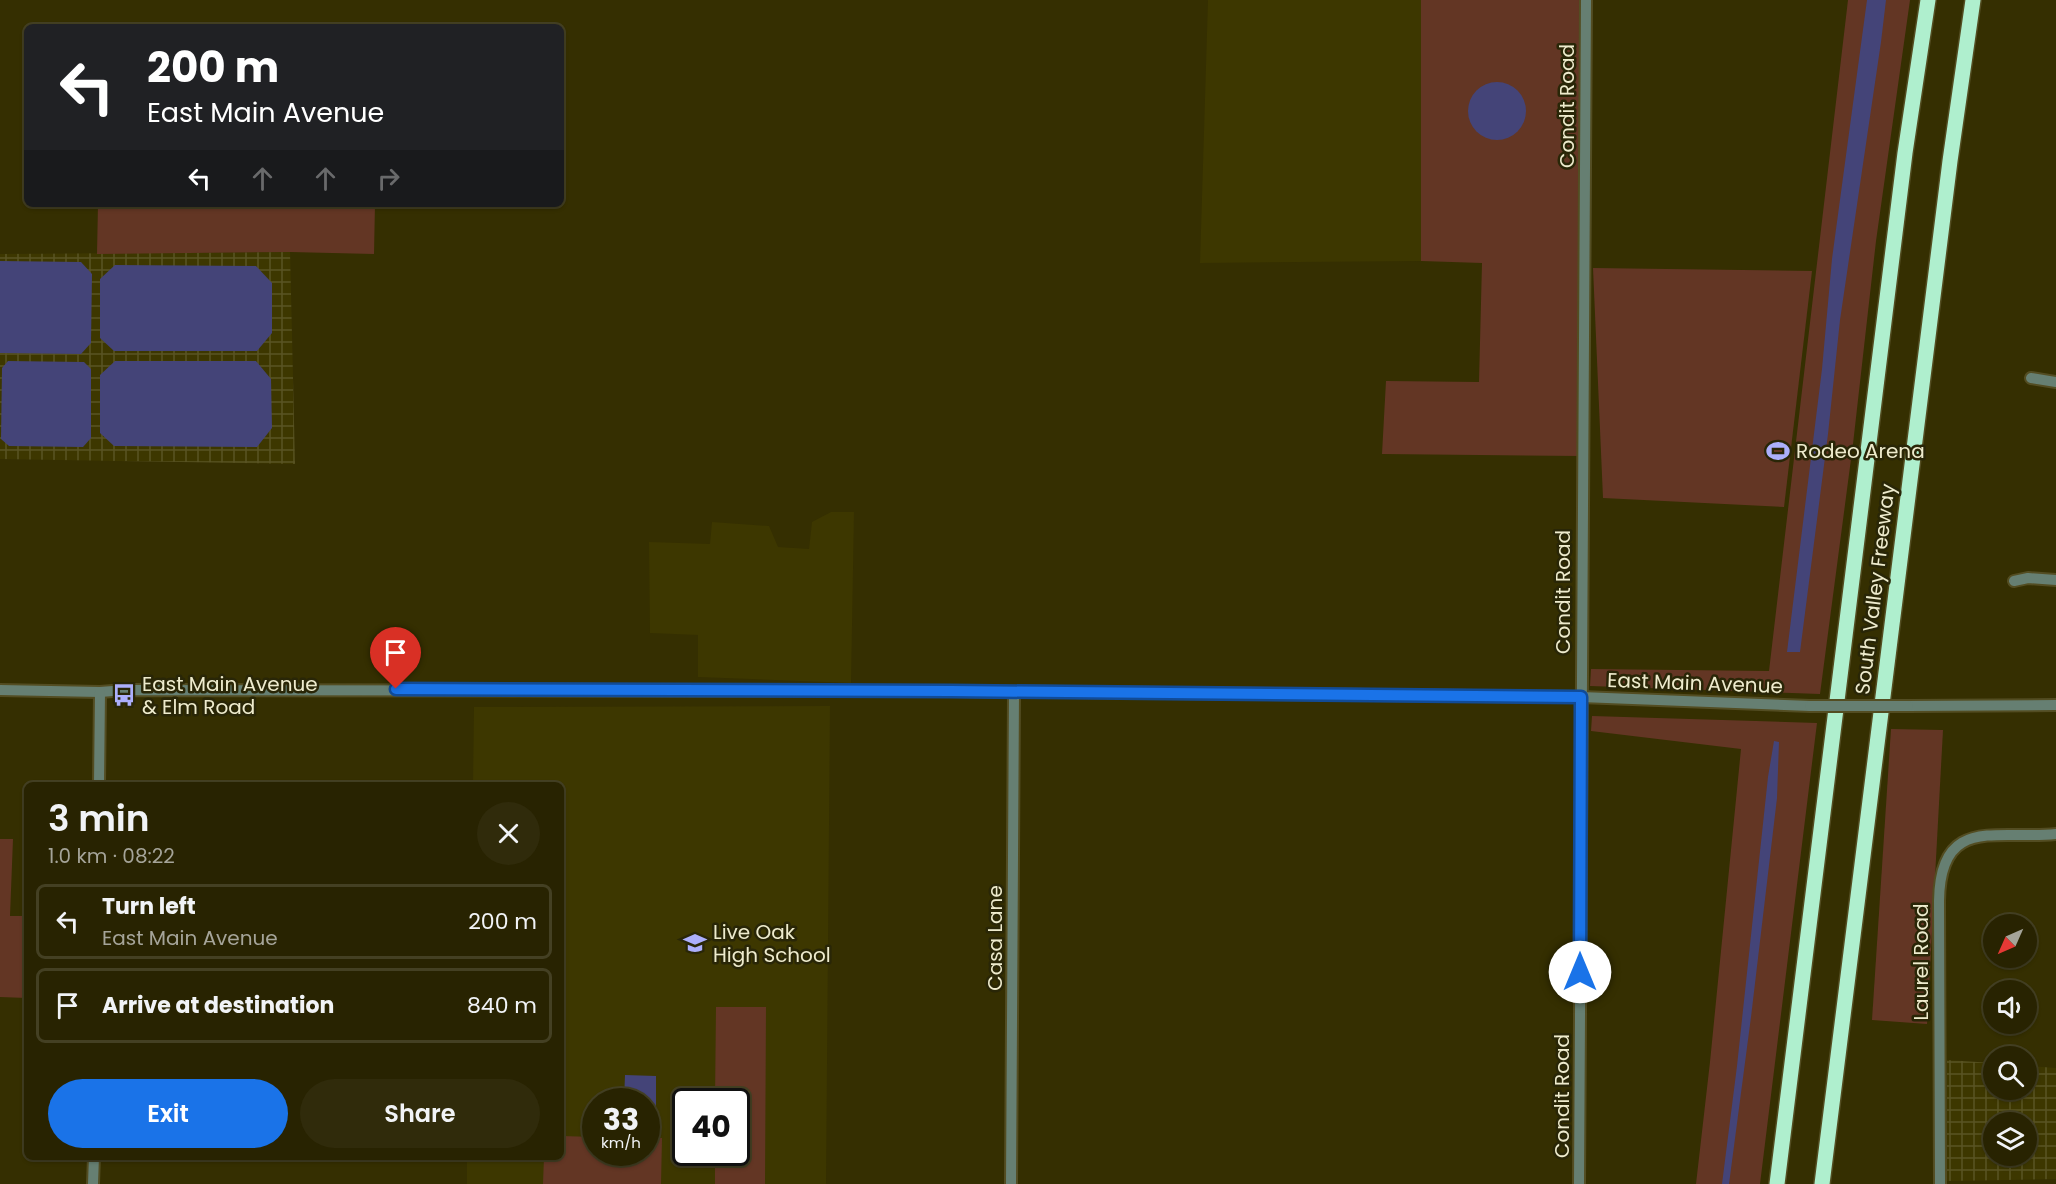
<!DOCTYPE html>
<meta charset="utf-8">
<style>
:root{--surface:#282301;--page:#302b0b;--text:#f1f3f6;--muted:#a5a499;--line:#444023;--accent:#1a73e8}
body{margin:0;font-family:Poppins,sans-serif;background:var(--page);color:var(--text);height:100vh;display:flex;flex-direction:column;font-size:22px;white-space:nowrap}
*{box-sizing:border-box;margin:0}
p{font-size:20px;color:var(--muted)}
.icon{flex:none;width:33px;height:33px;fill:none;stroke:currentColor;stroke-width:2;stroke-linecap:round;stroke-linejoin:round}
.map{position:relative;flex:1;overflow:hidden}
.details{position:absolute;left:24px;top:782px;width:540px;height:378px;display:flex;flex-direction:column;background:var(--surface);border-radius:9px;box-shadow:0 2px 4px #0004,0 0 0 2px var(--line)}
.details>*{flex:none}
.guide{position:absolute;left:24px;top:24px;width:540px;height:183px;border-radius:9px;box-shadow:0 2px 4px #0004,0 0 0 2px var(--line);background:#202124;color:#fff;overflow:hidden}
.needle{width:39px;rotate:225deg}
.tools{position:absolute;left:1983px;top:914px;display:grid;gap:12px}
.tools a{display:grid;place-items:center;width:54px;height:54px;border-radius:50%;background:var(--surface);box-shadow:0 2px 4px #0004,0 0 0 2px var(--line);font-size:30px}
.speed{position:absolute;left:582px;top:1088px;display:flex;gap:12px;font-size:30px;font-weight:700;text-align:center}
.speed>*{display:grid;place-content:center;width:78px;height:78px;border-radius:50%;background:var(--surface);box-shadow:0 2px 4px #0004,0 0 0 2px var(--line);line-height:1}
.speed small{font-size:15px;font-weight:400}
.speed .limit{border:3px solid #111;border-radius:9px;background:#fff;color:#111}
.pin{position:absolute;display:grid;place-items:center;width:51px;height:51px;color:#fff;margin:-62px -26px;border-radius:50% 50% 50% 0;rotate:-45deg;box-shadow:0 0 6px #0007}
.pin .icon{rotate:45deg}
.me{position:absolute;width:66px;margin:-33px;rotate:0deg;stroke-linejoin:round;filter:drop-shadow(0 0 4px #0008)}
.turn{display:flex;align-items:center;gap:21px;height:126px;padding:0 24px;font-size:27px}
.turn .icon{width:78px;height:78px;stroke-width:2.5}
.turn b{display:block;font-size:42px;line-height:51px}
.lanes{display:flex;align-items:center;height:57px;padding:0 24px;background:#0003;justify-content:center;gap:30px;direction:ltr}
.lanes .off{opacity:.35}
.round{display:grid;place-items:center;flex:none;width:63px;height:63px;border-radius:32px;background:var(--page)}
.overview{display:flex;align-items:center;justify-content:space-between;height:102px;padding:0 24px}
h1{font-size:36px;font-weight:600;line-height:45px}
.cta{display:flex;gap:12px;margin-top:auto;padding:12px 24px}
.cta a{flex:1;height:69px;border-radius:36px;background:var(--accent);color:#fff;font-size:24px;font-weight:600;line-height:69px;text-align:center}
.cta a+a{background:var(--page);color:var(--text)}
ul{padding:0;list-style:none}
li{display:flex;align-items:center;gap:18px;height:75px;margin:0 12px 9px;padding:0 12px;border:3px solid var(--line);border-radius:9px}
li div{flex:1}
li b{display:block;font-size:22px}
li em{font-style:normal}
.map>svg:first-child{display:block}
.built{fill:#3d3700;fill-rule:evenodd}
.industrial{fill:url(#industrial-grid);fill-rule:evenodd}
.green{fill:#633624}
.water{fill:#444478}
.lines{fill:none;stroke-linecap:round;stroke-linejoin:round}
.minor-casing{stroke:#534d22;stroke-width:14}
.highway-casing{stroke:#534d22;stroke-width:18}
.minor{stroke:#667f72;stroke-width:10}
.highway{stroke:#afefce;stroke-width:15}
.minor-bridge-casing{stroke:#534d22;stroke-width:14;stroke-linecap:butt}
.minor-bridge{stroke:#667f72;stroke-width:10}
.route-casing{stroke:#114b97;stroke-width:15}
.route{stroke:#1a73e8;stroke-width:10}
.labels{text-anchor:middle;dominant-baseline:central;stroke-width:5;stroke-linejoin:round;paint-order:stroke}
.street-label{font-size:20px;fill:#eeebcd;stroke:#292607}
.poi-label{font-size:20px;fill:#eeebcd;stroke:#292607;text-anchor:start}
</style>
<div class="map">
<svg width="2056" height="1184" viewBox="0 0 2056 1184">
<defs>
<pattern id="industrial-grid" width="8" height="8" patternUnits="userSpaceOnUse" patternTransform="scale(1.5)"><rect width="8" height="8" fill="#3d3700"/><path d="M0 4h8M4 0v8" fill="none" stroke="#595424"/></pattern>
</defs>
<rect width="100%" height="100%" fill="#352f01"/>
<g class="built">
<polygon points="1208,0 1421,0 1421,261 1200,263"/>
<polygon points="831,512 854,512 851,683 698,677 698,635 650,633 649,542 710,544 712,522 769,526 778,547 809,549 812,522"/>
<path d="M830,706L826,1184H467V1157L561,1156V784H473L474,707ZM596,1101H646V1152H596ZM686,1101H736V1152H686Z"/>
</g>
<g class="industrial">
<polygon points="290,252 295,464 0,459 0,254"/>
<path d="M1947,1060L1993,1063L1994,1089H2026L2027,1066L2056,1068V1179L1947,1181ZM1994,1122H2026V1155H1994Z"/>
</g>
<g class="green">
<polygon points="1421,0 1585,0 1581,456 1382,454 1386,381 1479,382 1482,263 1421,261"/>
<polygon points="1848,0 1910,0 1876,241 1853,444 1820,694 1590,686 1591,669 1769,671"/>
<polygon points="98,204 375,204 374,254 290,252 97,254"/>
<polygon points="1593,268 1812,271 1784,507 1603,498"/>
<polygon points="1592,716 1817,723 1760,1184 1696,1184 1710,1062 1741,749 1591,731"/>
<polygon points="1891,729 1943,730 1927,1024 1872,1020"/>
<polygon points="0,839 13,839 10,916 27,916 27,998 0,997"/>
<polygon points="716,1007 766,1007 765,1184 715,1184 715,1152 736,1152 736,1101 715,1101"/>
<polygon points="561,1136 595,1137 596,1152 646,1152 647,1138 662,1138 661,1184 543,1184 544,1157 561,1156"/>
</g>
<g class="water">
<polygon points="1867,0 1886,0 1881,42 1840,320 1828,434 1800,652 1787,652 1822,369 1832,259"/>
<circle cx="1497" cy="111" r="29"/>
<polygon points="0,261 81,262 92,274 91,343 81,354 0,353"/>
<polygon points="115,265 256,266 272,283 272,333 257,351 114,351 100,338 100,279"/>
<polygon points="8,361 84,362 91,369 91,438 83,447 9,446 1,439 2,368"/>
<polygon points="115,361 256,361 271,379 272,428 257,447 114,446 100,433 100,375"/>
<polygon points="1774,741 1779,742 1777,798 1751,1017 1729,1184 1722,1184 1737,1066 1768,777"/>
<polygon points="625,1075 656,1076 656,1130 647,1130 646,1101 624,1101"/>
</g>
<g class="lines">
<g class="minor-casing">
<g id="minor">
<polyline points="2031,378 2056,382"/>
<polyline points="2014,581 2028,578 2056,580"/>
<polyline points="0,690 100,692 126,690 951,691 1581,697 1810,706"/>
<polyline points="1908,706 2056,705"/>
<polyline points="99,784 100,692"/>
<polyline points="93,1184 94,1156"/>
<polyline points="1011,1184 1014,692"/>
<polyline points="1579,1184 1586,0"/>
<path d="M1940,1184L1939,901C1940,815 1996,840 2056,834"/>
</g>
</g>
<g class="highway-casing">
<g id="highway">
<polyline points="1777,1184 1905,153 1928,0"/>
<polyline points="1822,1184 1950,161 1973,0"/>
</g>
</g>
<use href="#minor" class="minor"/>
<use href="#highway" class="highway"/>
<g class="minor-bridge-casing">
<polyline id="minor-bridge" points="1810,706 1908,706"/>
</g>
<use href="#minor-bridge" class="minor-bridge"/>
</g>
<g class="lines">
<g class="route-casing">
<polyline id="route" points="396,689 951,691 1581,697 1580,972"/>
</g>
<use href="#route" class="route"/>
</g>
<defs>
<g id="stadium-bare" transform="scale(1.8)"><path d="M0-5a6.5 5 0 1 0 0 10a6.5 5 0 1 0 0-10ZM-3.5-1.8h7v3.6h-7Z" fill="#acaffb" stroke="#292607" stroke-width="2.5" paint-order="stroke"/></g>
<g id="bus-bare" transform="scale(1.8)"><path d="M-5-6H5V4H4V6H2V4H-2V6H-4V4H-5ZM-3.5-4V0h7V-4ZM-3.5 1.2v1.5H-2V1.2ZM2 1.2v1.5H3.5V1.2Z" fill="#acaffb" stroke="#292607" stroke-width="2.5" paint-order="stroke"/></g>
<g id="school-bare" transform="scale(1.8)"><path d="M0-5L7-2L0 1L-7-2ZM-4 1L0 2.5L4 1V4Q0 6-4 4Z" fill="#acaffb" stroke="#292607" stroke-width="2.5" paint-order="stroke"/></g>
</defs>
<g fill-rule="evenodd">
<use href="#stadium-bare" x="1778" y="451"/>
<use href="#bus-bare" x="124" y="695"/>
<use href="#school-bare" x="695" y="943"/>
</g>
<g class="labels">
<g class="street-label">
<text transform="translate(1567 106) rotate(-90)">Condit Road</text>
<text transform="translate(1875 589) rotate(-83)">South Valley Freeway</text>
<text transform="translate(1563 592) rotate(-90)">Condit Road</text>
<text transform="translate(1695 683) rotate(2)">East Main Avenue</text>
<text transform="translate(995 938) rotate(-90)">Casa Lane</text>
<text transform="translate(1921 962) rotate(-90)">Laurel Road</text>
<text transform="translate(1562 1096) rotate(-90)">Condit Road</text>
</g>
<g class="poi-label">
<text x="1796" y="451">Rodeo Arena</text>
<text x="142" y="684">East Main Avenue<tspan x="142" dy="23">&amp; Elm Road</tspan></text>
<text x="713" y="932">Live Oak<tspan x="713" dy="23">High School</tspan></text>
</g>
</g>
</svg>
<div class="tools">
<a><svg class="needle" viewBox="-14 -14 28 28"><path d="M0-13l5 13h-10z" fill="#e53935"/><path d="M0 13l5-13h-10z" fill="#a5a499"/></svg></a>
<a><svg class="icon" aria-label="sound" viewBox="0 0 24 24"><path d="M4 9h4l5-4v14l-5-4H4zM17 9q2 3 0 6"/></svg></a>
<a><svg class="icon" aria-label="search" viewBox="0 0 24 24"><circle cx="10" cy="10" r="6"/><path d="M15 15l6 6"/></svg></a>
<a><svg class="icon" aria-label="layers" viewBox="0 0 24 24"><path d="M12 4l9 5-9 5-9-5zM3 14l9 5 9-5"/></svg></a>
</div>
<div class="speed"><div>33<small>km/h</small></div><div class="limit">40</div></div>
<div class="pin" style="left:396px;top:689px;background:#d93025"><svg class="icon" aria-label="arrive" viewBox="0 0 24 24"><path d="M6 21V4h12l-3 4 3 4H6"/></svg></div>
<svg class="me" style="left:1580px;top:972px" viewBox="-20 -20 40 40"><circle r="19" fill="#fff"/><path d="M0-13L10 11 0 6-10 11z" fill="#1a73e8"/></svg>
<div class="guide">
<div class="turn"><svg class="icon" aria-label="left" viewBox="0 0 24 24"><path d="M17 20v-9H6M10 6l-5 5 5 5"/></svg><div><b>200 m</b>East Main Avenue</div></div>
<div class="lanes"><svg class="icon" aria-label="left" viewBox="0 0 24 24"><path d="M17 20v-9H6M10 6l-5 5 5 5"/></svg><svg class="icon off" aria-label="ahead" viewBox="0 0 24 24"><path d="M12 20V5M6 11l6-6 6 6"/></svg><svg class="icon off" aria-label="ahead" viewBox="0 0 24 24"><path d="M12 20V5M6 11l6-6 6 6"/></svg><svg class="icon off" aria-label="right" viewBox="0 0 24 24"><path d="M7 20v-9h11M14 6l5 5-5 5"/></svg></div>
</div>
<section class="details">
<div class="overview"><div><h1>3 min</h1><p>1.0 km · 08:22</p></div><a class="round"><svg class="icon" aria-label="close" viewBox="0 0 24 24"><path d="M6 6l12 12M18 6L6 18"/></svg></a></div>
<ul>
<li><svg class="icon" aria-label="left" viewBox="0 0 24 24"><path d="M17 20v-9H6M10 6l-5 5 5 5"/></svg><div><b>Turn left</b><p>East Main Avenue</p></div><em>200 m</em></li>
<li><svg class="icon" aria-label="arrive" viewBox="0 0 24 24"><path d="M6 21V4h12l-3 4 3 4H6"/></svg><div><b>Arrive at destination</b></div><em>840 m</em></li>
</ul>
<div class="cta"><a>Exit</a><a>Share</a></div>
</section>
</div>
